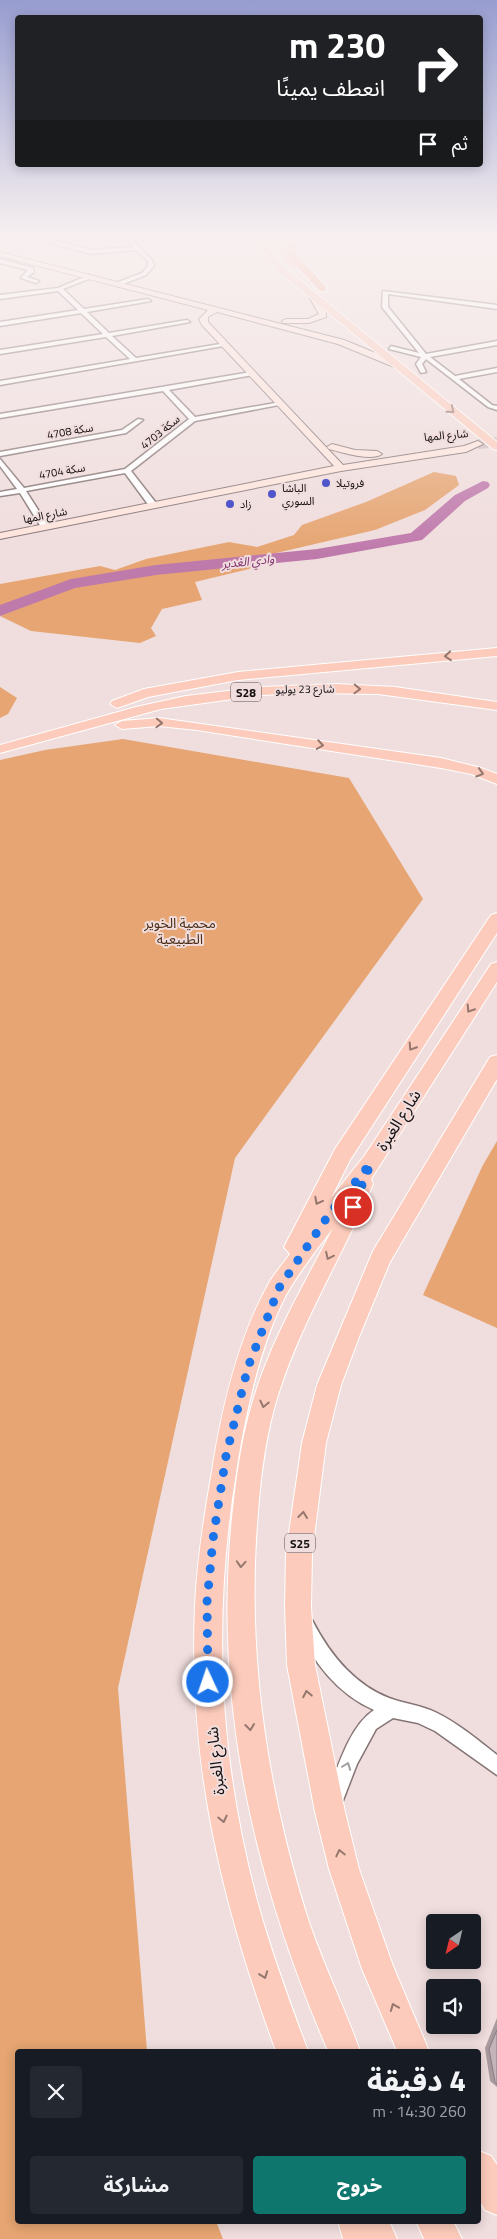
<!DOCTYPE html>
<html lang="ar">
<meta charset="utf-8">
<style>
:root{--surface:#171b24;--page:#242831;--text:#f1f3f6;--muted:#9ea1a6;--accent:#0f766e}
body{margin:0;font-family:"Titillium Web","Noto Sans Arabic",sans-serif;background:var(--page);color:var(--text);direction:rtl;height:100vh;display:flex;flex-direction:column;font-size:19px;white-space:nowrap}
*{box-sizing:border-box;margin:0}
p{font-size:16px;color:var(--muted)}
.icon{flex:none;width:28px;height:28px;fill:none;stroke:currentColor;stroke-width:2;stroke-linecap:round;stroke-linejoin:round}
.map{position:relative;flex:1;overflow:hidden;direction:ltr}
.side{position:absolute;left:15px;top:2049px;width:466px;height:175px;display:flex;flex-direction:column;background:var(--surface);border-radius:5px;box-shadow:0 2px 12px #0003;direction:rtl}
.side>*{flex:none}
.banner{position:absolute;left:15px;top:15px;width:468px;height:152px;border-radius:5px;box-shadow:0 2px 12px #0003;direction:rtl;background:#202124;color:#fff;overflow:hidden}
.needle{width:32px;rotate:215deg}
.controls{position:absolute;left:426px;top:1914px;display:grid;gap:10px}
.controls a{display:grid;place-items:center;width:55px;height:55px;border-radius:5px;background:var(--surface);box-shadow:0 2px 12px #0003;font-size:25px}
.pin{position:absolute;display:grid;place-items:center;width:42px;height:42px;color:#fff;margin:-21px;border:2px solid #fff;border-radius:50%;box-shadow:0 1px 5px #0007}
.me{position:absolute;width:55px;margin:-28px;rotate:357deg;stroke-linejoin:round;filter:drop-shadow(0 0 4px #0008)}
.turn{display:flex;align-items:center;gap:18px;height:105px;padding:0 15px;font-size:22px}
.turn .icon{width:65px;height:65px;stroke-width:2.5}
.turn b{display:block;font-size:35px;line-height:42px}
.then{display:flex;align-items:center;height:48px;padding:0 15px;background:#0003;gap:10px;font-size:19px}
.round{display:grid;place-items:center;flex:none;width:52px;height:52px;border-radius:5px;background:var(--page)}
.summary{display:flex;align-items:center;justify-content:space-between;height:85px;padding:0 15px}
h1{font-size:30px;font-weight:700;line-height:38px}
.cta{display:flex;gap:10px;margin-top:auto;padding:10px 15px}
.cta a{flex:1;height:58px;border-radius:5px;background:var(--accent);color:#fff;font-size:20px;font-weight:700;line-height:58px;text-align:center}
.cta a+a{background:var(--page);color:var(--text)}
.map>svg:first-child{display:block}
.green{fill:#e6a572}
.lines{fill:none;stroke-linecap:round;stroke-linejoin:round}
.river{fill:#bf7aac;fill-rule:evenodd}
.secondary-tunnel{stroke:#cfbebe;stroke-width:10;stroke-dasharray:10 5;stroke-linecap:butt}
.street-casing{stroke:#857474;stroke-width:3}
.secondary-casing{stroke:#857474;stroke-width:2}
.primary-casing{stroke:#fff;stroke-width:2}
.highway-casing{stroke:#fff;stroke-width:3}
.street{fill:#fff;fill-rule:evenodd}
.secondary{fill:#fee5dd;fill-rule:evenodd}
.primary{fill:#fccbbb;fill-rule:evenodd}
.highway{fill:#faa88e;fill-rule:evenodd}
.wall{fill:#a99a9e}
.building{fill:#c4b3b8;stroke:#897d81}
.oneway{stroke:#95776e}
.oneway2{stroke:#a29f9f}
.route{stroke:#1a73e8;stroke-width:9;stroke-dasharray:0 16.2}
.poi-dot{fill:#4f55cb;stroke:#f0dddd;stroke-width:2}
.labels{text-anchor:middle;dominant-baseline:central;stroke-width:4;stroke-linejoin:round;paint-order:stroke}
.far-street-label{font-size:11px;fill:#171010;stroke:#f0dddd}
.far-poi-label{font-size:11px;fill:#171010;stroke:#f0dddd;text-anchor:start}
.far-water-label{font-size:12px;font-style:italic;fill:#822f70;stroke:#f0dddd}
.shield{fill:#f0dddd;stroke:#584e4e;stroke-width:1}
.shield-label{font-size:12px;font-weight:bold;fill:#171010}
.park-label{font-size:14px;fill:#4c2f18;stroke:#f0dddd}
.near-street-label{font-size:16px;fill:#171010;stroke:#f0dddd}
</style>
<div class="map">
<svg width="497" height="2239" viewBox="0 0 497 2239">
<rect width="100%" height="100%" fill="#f0dddd"/>
<g class="green">
<polygon points="434,472 456,476 459,485 425,510 375,530 272,554 249,569 195,582 202,600 162,609 151,628 156,636 140,643 31,631 0,616 0,584 100,566 115,570 146,559 229,542 257,547 294,535 302,525 366,502"/>
<polygon points="0,687 17,698 8,714 0,718"/>
<polygon points="123,739 349,778 423,899 235,1158 118,1688 147,2051 18,2051 18,2221 216,2221 223,2239 0,2239 0,760 45,750"/>
<polygon points="497,1141 497,1328 423,1295 483,1165"/>
</g>
<g class="lines">
<polygon class="river" points="483,481 488,482 490,485 488,488 465,501 422,540 317,559 156,575 75,588 0,616 0,605 71,579 156,565 317,549 411,533 455,495"/>
<polyline class="secondary-tunnel" points="478,444 497,442"/>
<g class="street-casing">
<g id="street">
<polygon points="30,237 39,237 91,250 134,247 125,237 130,237 152,260 154,266 146,275 118,286 116,283 142,273 148,266 148,261 136,250 91,254"/>
<polygon points="0,259 33,268 34,272 27,277 39,281 36,283 21,278 28,270 0,263"/>
<polygon points="89,275 91,278 63,289 84,309 148,299 151,301 87,312 109,333 187,320 190,322 112,336 136,358 226,343 229,345 0,385 0,381 130,359 106,337 0,354 0,350 103,334 81,313 0,326 0,322 78,310 58,291 0,299 0,295 58,288"/>
<polygon points="383,291 497,305 497,309 388,294 388,307 426,354 497,341 497,345 430,357 455,376 497,368 497,372 459,379 492,405 497,406 497,410 488,407 426,359 422,364 426,372 421,373 416,364 421,357 389,349 391,346 419,353 382,307"/>
<polygon points="251,372 253,375 169,390 195,417 281,402 284,404 195,421 131,471 156,503 156,507 150,507 125,473 26,491 49,527 45,529 41,527 20,493 0,496 0,492 17,489 0,466 0,459 24,488 125,469 189,419 163,391 0,418 0,414"/>
<polygon points="138,419 143,420 126,433 0,456 0,452 122,430"/>
<path d="M306,1618L312,1620C329,1653 353,1684 389,1698C405,1704 421,1705 437,1713C459,1724 478,1740 497,1755V1775L435,1731L418,1723L393,1718L376,1729L357,1764L340,1808L334,1811L328,1808L325,1802C336,1773 348,1727 374,1710C338,1694 312,1662 298,1626L300,1620Z"/>
</g>
</g>
<g class="secondary-casing">
<g id="secondary">
<polygon points="0,252 344,340 400,363 400,367 394,367 338,344 217,312 208,317 208,322 343,465 464,446 478,441 483,444 466,452 341,471 0,539 0,533 334,466 202,325 199,319 208,310 0,256"/>
<polygon points="309,293 315,293 326,310 326,317 309,323 283,323 282,321 286,319 308,319 319,314 308,295"/>
<path d="M332,444L355,450L377,451L382,454C371,462 341,452 329,449L327,447Z"/>
</g>
</g>
<g class="primary-casing">
<g id="primary">
<polygon points="259,237 267,237 269,249 284,267 497,442 497,450 493,449 278,271 261,249"/>
<polygon points="275,237 283,237 284,249 298,267 297,269 291,269 276,249"/>
<polygon points="497,648 497,656 238,680 148,697 117,708 110,704 112,701 144,689 238,672"/>
<polygon points="336,684 395,687 497,702 497,710 378,694 311,693 261,695 161,709 0,753 0,745 136,707 186,696 261,687"/>
<polygon points="159,718 441,758 481,768 497,774 497,784 471,774 441,768 197,730 159,726 122,729 115,725 122,721"/>
<path d="M497,913V933L350,1160L331,1198L365,1155L491,964L497,962V982L371,1179L373,1184C343,1255 301,1322 278,1395C266,1433 261,1473 258,1512C246,1649 266,1785 307,1916C322,1962 344,2006 360,2051H328C255,1880 213,1706 232,1518C236,1480 241,1441 252,1404C270,1341 304,1285 333,1228C317,1249 299,1272 286,1295C259,1347 245,1415 236,1473C212,1621 219,1759 258,1904C272,1954 290,2003 308,2051H276C222,1904 188,1765 195,1606C197,1561 204,1516 212,1471C222,1407 238,1338 270,1281C276,1272 283,1263 290,1254L284,1247L335,1149L491,915Z"/>
<polygon points="497,1055 497,1079 390,1262 359,1337 341,1385 326,1443 312,1553 311,1607 315,1665 345,1812 359,1869 393,1966 429,2051 397,2051 362,1969 329,1869 315,1812 287,1665 285,1607 286,1553 302,1443 317,1385 337,1337 373,1251 490,1057"/>
<polygon points="479,2151 491,2156 497,2165 497,2215 485,2210 479,2200"/>
<polygon points="338,2221 389,2221 397,2239 343,2239"/>
<polygon points="416,2221 453,2221 462,2239 424,2239"/>
</g>
</g>
<g class="highway-casing">
<g id="highway">
<polygon points="255,237 264,237 270,249 268,251 262,251"/>
<polygon points="294,237 303,237 296,246 297,255 326,287 326,291 320,291 287,256 288,246"/>
</g>
</g>
<use href="#street" class="street"/>
<use href="#secondary" class="secondary"/>
<use href="#primary" class="primary"/>
<use href="#highway" class="highway"/>
</g>
<polygon class="wall" points="497,2018 497,2087 490,2081 485,2048"/>
<polygon class="building" points="497,2030 497,2084 495,2082 489,2049"/>
<defs><path id="oneway-chevron" d="M-2-3.5L2.5 0L-2 3.5" fill="none" stroke-width="1.6" stroke-linecap="round" stroke-linejoin="round" transform="scale(1.25)"/></defs>
<g class="oneway">
<use href="#oneway-chevron" transform="translate(451 410) rotate(39)"/>
<use href="#oneway-chevron" transform="translate(448 656) rotate(175)"/>
<use href="#oneway-chevron" transform="translate(357 689) rotate(2)"/>
<use href="#oneway-chevron" transform="translate(159 723) rotate(2)"/>
<use href="#oneway-chevron" transform="translate(320 745) rotate(9)"/>
<use href="#oneway-chevron" transform="translate(480 773) rotate(17)"/>
<use href="#oneway-chevron" transform="translate(470 1009) rotate(123)"/>
<use href="#oneway-chevron" transform="translate(412 1047) rotate(123)"/>
<use href="#oneway-chevron" transform="translate(318 1201) rotate(118)"/>
<use href="#oneway-chevron" transform="translate(329 1256) rotate(116)"/>
<use href="#oneway-chevron" transform="translate(264 1404) rotate(103)"/>
<use href="#oneway-chevron" transform="translate(303 1515) rotate(-83)"/>
<use href="#oneway-chevron" transform="translate(241 1564) rotate(94)"/>
<use href="#oneway-chevron" transform="translate(307 1694) rotate(-101)"/>
<use href="#oneway-chevron" transform="translate(250 1727) rotate(83)"/>
<use href="#oneway-chevron" transform="translate(223 1819) rotate(77)"/>
<use href="#oneway-chevron" transform="translate(340 1853) rotate(-103)"/>
<use href="#oneway-chevron" transform="translate(264 1975) rotate(70)"/>
<use href="#oneway-chevron" transform="translate(394 2007) rotate(-112)"/>
</g>
<use class="oneway2" href="#oneway-chevron" transform="translate(347 1766) rotate(-69)"/>
<linearGradient id="sky" x2="0" y2="1"><stop stop-color="#979dd0"/><stop offset="0.43" stop-color="#f8f0f0"/><stop offset="1" stop-color="#f8f0f0" stop-opacity="0"/></linearGradient>
<rect width="497" height="551" fill="url(#sky)"/>
<g class="lines">
<polyline class="route" points="208,1682 207,1602 213,1539 226,1456 248,1367 279,1288 330,1213 371,1163 353,1207"/>
</g>
<g class="poi-dot">
<circle cx="326" cy="483" r="5"/>
<circle cx="272" cy="494" r="5"/>
<circle cx="230" cy="504" r="5"/>
</g>
<g class="labels">
<g class="far-street-label">
<text transform="translate(70 431) rotate(-10)">سكة 4708</text>
<text transform="translate(160 432) rotate(-39)">4703 سكة</text>
<text transform="translate(446 435) rotate(-5)">شارع المها</text>
<text transform="translate(62 471) rotate(-10)">سكة 4704</text>
<text transform="translate(45 515) rotate(-11)">شارع المها</text>
<text transform="translate(305 689) rotate(-1)">شارع 23 يوليو</text>
</g>
<g class="far-poi-label">
<text x="336" y="483">فروتيلا</text>
<text x="282" y="488">الباشا<tspan x="282" dy="13">السوري</tspan></text>
<text x="240" y="504">زاد</text>
</g>
<g class="far-water-label">
<text transform="translate(248 561) rotate(-6)">وادي الغدير</text>
</g>
<g class="shield">
<rect x="231" y="682.5" width="30" height="19" rx="4"/>
<rect x="285" y="1533.5" width="30" height="19" rx="4"/>
</g>
<g class="shield-label">
<text x="246" y="692">S28</text>
<text x="300" y="1543">S25</text>
</g>
<g class="park-label">
<text x="180" y="922">محمية الخوير<tspan x="180" dy="16">الطبيعية</tspan></text>
</g>
<g class="near-street-label">
<text transform="translate(398 1120) rotate(-58)">شارع الغبرة</text>
<text transform="translate(215 1761) rotate(-96)">شارع الغبرة</text>
</g>
</g>
</svg>
<div class="controls">
<a><svg class="needle" viewBox="-14 -14 28 28"><path d="M0-13l5 13h-10z" fill="#e53935"/><path d="M0 13l5-13h-10z" fill="#9ea1a6"/></svg></a>
<a><svg class="icon" aria-label="sound" viewBox="0 0 24 24"><path d="M4 9h4l5-4v14l-5-4H4zM17 9q2 3 0 6"/></svg></a>
</div>
<div class="pin" style="left:353px;top:1207px;background:#d93025"><svg class="icon" aria-label="arrive" viewBox="0 0 24 24"><path d="M6 21V4h12l-3 4 3 4H6"/></svg></div>
<svg class="me" style="left:208px;top:1682px" viewBox="-20 -20 40 40"><circle r="17" fill="#1a73e8" stroke="#fff" stroke-width="3"/><path d="M0-11L8 9 0 5-8 9z" fill="#fff"/></svg>
<div class="banner">
<div class="turn"><svg class="icon" aria-label="right" viewBox="0 0 24 24"><path d="M7 20v-9h11M14 6l5 5-5 5"/></svg><div><b>230 m</b>انعطف يمينًا</div></div>
<div class="then">ثم<svg class="icon" aria-label="arrive" viewBox="0 0 24 24"><path d="M6 21V4h12l-3 4 3 4H6"/></svg></div>
</div>
<section class="side">
<div class="summary"><div><h1>4 دقيقة</h1><p>260 m · 14:30</p></div><a class="round"><svg class="icon" aria-label="close" viewBox="0 0 24 24"><path d="M6 6l12 12M18 6L6 18"/></svg></a></div>
<div class="cta"><a>خروج</a><a>مشاركة</a></div>
</section>
</div>
